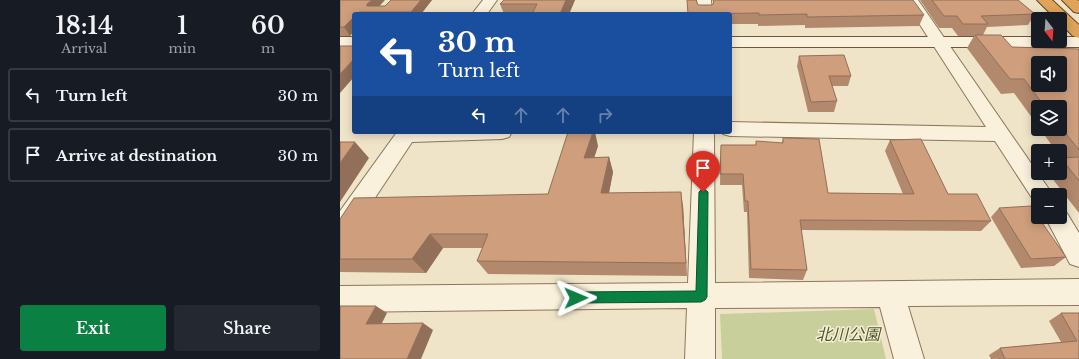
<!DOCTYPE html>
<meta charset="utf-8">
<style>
:root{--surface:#171b24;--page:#242831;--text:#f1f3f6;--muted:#9ea1a6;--line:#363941;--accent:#0b8043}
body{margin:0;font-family:"Libre Baskerville","Noto Sans JP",serif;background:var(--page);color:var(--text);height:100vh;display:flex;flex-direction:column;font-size:15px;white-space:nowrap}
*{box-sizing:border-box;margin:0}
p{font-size:13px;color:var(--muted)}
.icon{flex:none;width:22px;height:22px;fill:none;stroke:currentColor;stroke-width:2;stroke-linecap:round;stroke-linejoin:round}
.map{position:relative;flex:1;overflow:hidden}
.drawer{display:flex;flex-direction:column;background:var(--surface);width:340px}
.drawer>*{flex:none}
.banner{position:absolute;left:12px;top:12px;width:380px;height:122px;border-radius:4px;box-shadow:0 2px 10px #0003;background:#1a4fa0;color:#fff;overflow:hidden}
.needle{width:26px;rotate:163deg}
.tools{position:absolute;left:691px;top:12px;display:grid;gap:8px}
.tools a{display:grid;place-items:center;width:36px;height:36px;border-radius:4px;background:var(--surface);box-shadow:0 2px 10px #0003;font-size:20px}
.pin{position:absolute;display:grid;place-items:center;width:34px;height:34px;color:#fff;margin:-41px -17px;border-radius:50% 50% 50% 0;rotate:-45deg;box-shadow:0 0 4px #0007}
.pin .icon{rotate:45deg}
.me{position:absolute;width:44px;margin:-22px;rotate:89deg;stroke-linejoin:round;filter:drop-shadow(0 0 3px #0008)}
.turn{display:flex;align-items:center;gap:14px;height:84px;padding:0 20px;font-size:18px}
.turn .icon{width:52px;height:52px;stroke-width:2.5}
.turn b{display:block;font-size:28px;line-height:34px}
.lanes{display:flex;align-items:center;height:38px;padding:0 20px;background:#0003;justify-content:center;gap:20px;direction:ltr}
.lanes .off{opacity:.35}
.eta{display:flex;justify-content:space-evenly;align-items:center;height:68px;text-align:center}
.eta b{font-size:24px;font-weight:600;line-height:28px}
.button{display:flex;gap:8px;margin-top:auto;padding:8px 20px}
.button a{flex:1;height:46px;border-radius:4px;background:var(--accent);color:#fff;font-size:16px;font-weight:600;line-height:46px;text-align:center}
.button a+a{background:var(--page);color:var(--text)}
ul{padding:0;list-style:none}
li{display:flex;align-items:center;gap:12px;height:54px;margin:0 8px 6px;padding:0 12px;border:2px solid var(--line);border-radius:4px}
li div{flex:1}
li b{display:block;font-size:15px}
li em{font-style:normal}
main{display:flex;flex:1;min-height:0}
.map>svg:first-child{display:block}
.green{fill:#c9cf9b}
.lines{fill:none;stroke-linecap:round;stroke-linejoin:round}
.street-casing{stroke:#8d765c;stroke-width:2}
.secondary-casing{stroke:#6f573f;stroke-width:2}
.highway-casing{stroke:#5b4430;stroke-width:2}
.street{fill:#faf1dc;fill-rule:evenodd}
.secondary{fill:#faf1dc;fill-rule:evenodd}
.highway{fill:#e0a458;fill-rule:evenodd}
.wall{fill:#b2896c}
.shaded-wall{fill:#916f58}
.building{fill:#cf9f7d;stroke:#916f58;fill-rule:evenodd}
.route{fill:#0b8043;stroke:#07532c}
.labels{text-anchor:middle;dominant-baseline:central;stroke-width:3;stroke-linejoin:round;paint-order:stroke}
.near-park-label{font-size:16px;font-style:italic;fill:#4d5a26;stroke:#f7eed8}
</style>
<main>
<section class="drawer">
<div class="eta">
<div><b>18:14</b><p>Arrival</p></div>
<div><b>1</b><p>min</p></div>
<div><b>60</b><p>m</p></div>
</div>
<ul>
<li><svg class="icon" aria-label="left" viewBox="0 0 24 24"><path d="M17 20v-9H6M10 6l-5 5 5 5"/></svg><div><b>Turn left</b></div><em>30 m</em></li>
<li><svg class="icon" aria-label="arrive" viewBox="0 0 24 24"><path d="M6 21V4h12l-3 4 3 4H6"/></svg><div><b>Arrive at destination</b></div><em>30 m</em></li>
</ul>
<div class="button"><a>Exit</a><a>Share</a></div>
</section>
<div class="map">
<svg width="739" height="359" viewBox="0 0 739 359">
<rect width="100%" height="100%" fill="#f0e4c8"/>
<polygon class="green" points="534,309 546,359 382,359 380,314"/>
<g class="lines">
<g class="street-casing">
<g id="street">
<polygon points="143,0 157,0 147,14 132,14"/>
<polygon points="357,0 371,0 372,14 358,14"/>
<polygon points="564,0 578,0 713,195 698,195 698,203 694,201 655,141 390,136 383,134 382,132 390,132 390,122 646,127"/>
<polygon points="57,132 172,132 169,137 162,139 72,142 9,237 0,240 0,211"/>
<polygon points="354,132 374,132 375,283 739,279 739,305 568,306 584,359 554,359 540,307 375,308 375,359 345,359 347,308 0,312 0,286 348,283"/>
<polygon points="720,208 725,210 739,233 739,267 730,264 705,217 720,217"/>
</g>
</g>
<g class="secondary-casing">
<g id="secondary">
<rect x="0" y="37" width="14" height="10"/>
<polygon points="390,37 698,37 698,41 720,41 720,37 739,37 739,47 390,47"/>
</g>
</g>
<g class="highway-casing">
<g id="highway">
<polygon points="697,0 712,0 739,25 739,38 733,36 720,23 720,19 716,19"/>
<polygon points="722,0 737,0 739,1 739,13 734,12"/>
</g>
</g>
<use href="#street" class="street"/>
<use href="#secondary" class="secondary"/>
<use href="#highway" class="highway"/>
</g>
<g class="wall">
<polygon points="0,0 39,6 45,6 51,0 92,0 81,14 14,14 10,36 0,36"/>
<polygon points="235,0 229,14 164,14 160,4"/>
<polygon points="373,0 584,15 579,26 465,28 465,25 418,26 418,24 390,24 390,14 348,14 358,5 372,5 373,3"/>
<polygon points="580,0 678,0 695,14 688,25 647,27 643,35 672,47 739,49 739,213 708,173 720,173 720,159 721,158 720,157 720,151 716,151 700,129 720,129 720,107 698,107 698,126 674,93 661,94 627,48 634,36 618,36 612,28 599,28"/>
<polygon points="459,56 511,76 508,86 492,86 497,101 494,112 468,112 457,66"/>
<polygon points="443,138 488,193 563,194 545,151 550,140 608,194 651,221 641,231 461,230 467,270 463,280 409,278 407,212 404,212 402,185 380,185 381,145 416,145 442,143"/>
<polygon points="258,146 254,158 269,157 273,172 269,193 343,206 347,276 148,274 137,261 143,248 103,248 86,273 0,272 0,219 208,194"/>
<polygon points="659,208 726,257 714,266 681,268 651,217"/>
<polygon points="721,313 739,313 739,359 651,359 649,355 660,348 721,342 709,321"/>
</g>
<g class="shaded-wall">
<polygon points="32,0 45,0 34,12 27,6 27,4"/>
<polygon points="81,0 92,0 81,14 72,14 71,12"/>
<polygon points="226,0 235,0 229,14 220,14"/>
<polygon points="14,17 14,31 10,36 4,27"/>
<polygon points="14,59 14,77 0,93 0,74"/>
<polygon points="253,132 255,132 258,146 249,173 244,158"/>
<polygon points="15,142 29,158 0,202 0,163"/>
<polygon points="269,157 273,172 266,208 261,193"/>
<polygon points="341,192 343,206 347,276 346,263"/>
<polygon points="90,234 103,248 86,273 72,259"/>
<polygon points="36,306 47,313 38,331 26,324"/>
<polygon points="83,323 93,330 81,359 67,359"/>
</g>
<g class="building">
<polygon points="0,0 32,0 27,4 27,6 45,6 51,0 81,0 71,12 19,12 17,14 14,14 14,17 4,27 0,27"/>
<polygon points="164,0 226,0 220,14 192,14 197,4 160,4"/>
<polygon points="347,0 356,0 358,5 372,5 374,3 373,0 573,0 584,15 467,17 467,14 419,15 419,13 348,14"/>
<polygon points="592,0 678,0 695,14 641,16 648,24 623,24 617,16 604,16"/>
<path d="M635,35H661L672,47L739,49V150L720,126V107H705L684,79H670ZM698,63H720V85H698Z"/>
<polygon points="0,46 14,46 14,59 0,74"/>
<polygon points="504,55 511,76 489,76 497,101 471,102 459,56"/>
<polygon points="228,132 253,132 244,158 269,157 261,193 341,192 346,263 137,261 148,234 90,234 72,259 0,259 0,219 14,198 208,194"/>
<polygon points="443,138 479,139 488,193 574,194 550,140 581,139 608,194 637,194 651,221 460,220 467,270 411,269 408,201 405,201 403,174 380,174 381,145 416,145 416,141 443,143"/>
<polygon points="0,142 15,142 0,163"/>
<polygon points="739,157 739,181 721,158"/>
<polygon points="691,206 698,217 726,257 691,259 659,208"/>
<polygon points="0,306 36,306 26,324 83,323 67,359 0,359"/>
<polygon points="721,313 739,313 739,359 665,359 660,348 737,341"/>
</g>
<polygon class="route" points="363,188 368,192 367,297 365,300 361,302 236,303 232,301 230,298 232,294 236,292 356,291 359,192"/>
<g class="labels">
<g class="near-park-label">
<text x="508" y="334">北川公園</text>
</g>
</g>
</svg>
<div class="tools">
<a><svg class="needle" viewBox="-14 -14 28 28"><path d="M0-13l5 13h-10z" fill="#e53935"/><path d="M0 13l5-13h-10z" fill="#9ea1a6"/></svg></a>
<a><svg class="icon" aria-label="sound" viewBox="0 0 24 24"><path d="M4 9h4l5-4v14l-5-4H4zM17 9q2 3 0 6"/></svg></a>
<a><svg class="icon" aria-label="layers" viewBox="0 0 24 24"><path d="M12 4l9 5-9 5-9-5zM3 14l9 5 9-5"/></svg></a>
<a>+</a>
<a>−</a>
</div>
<div class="pin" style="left:363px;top:192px;background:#d93025"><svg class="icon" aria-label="arrive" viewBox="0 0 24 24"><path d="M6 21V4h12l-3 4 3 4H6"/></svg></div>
<svg class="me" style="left:236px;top:298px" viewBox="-20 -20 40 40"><path d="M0-17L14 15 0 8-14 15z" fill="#0b8043" stroke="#fff" stroke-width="4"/></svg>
<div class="banner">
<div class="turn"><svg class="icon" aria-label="left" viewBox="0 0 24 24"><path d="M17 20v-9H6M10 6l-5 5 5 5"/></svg><div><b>30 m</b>Turn left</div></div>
<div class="lanes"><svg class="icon" aria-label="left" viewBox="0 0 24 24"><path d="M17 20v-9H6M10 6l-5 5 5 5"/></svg><svg class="icon off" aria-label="ahead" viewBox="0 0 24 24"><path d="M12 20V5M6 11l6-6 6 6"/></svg><svg class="icon off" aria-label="ahead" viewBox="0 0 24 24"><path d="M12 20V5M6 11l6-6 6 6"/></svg><svg class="icon off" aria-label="right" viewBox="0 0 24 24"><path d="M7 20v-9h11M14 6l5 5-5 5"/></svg></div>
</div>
</div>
</main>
